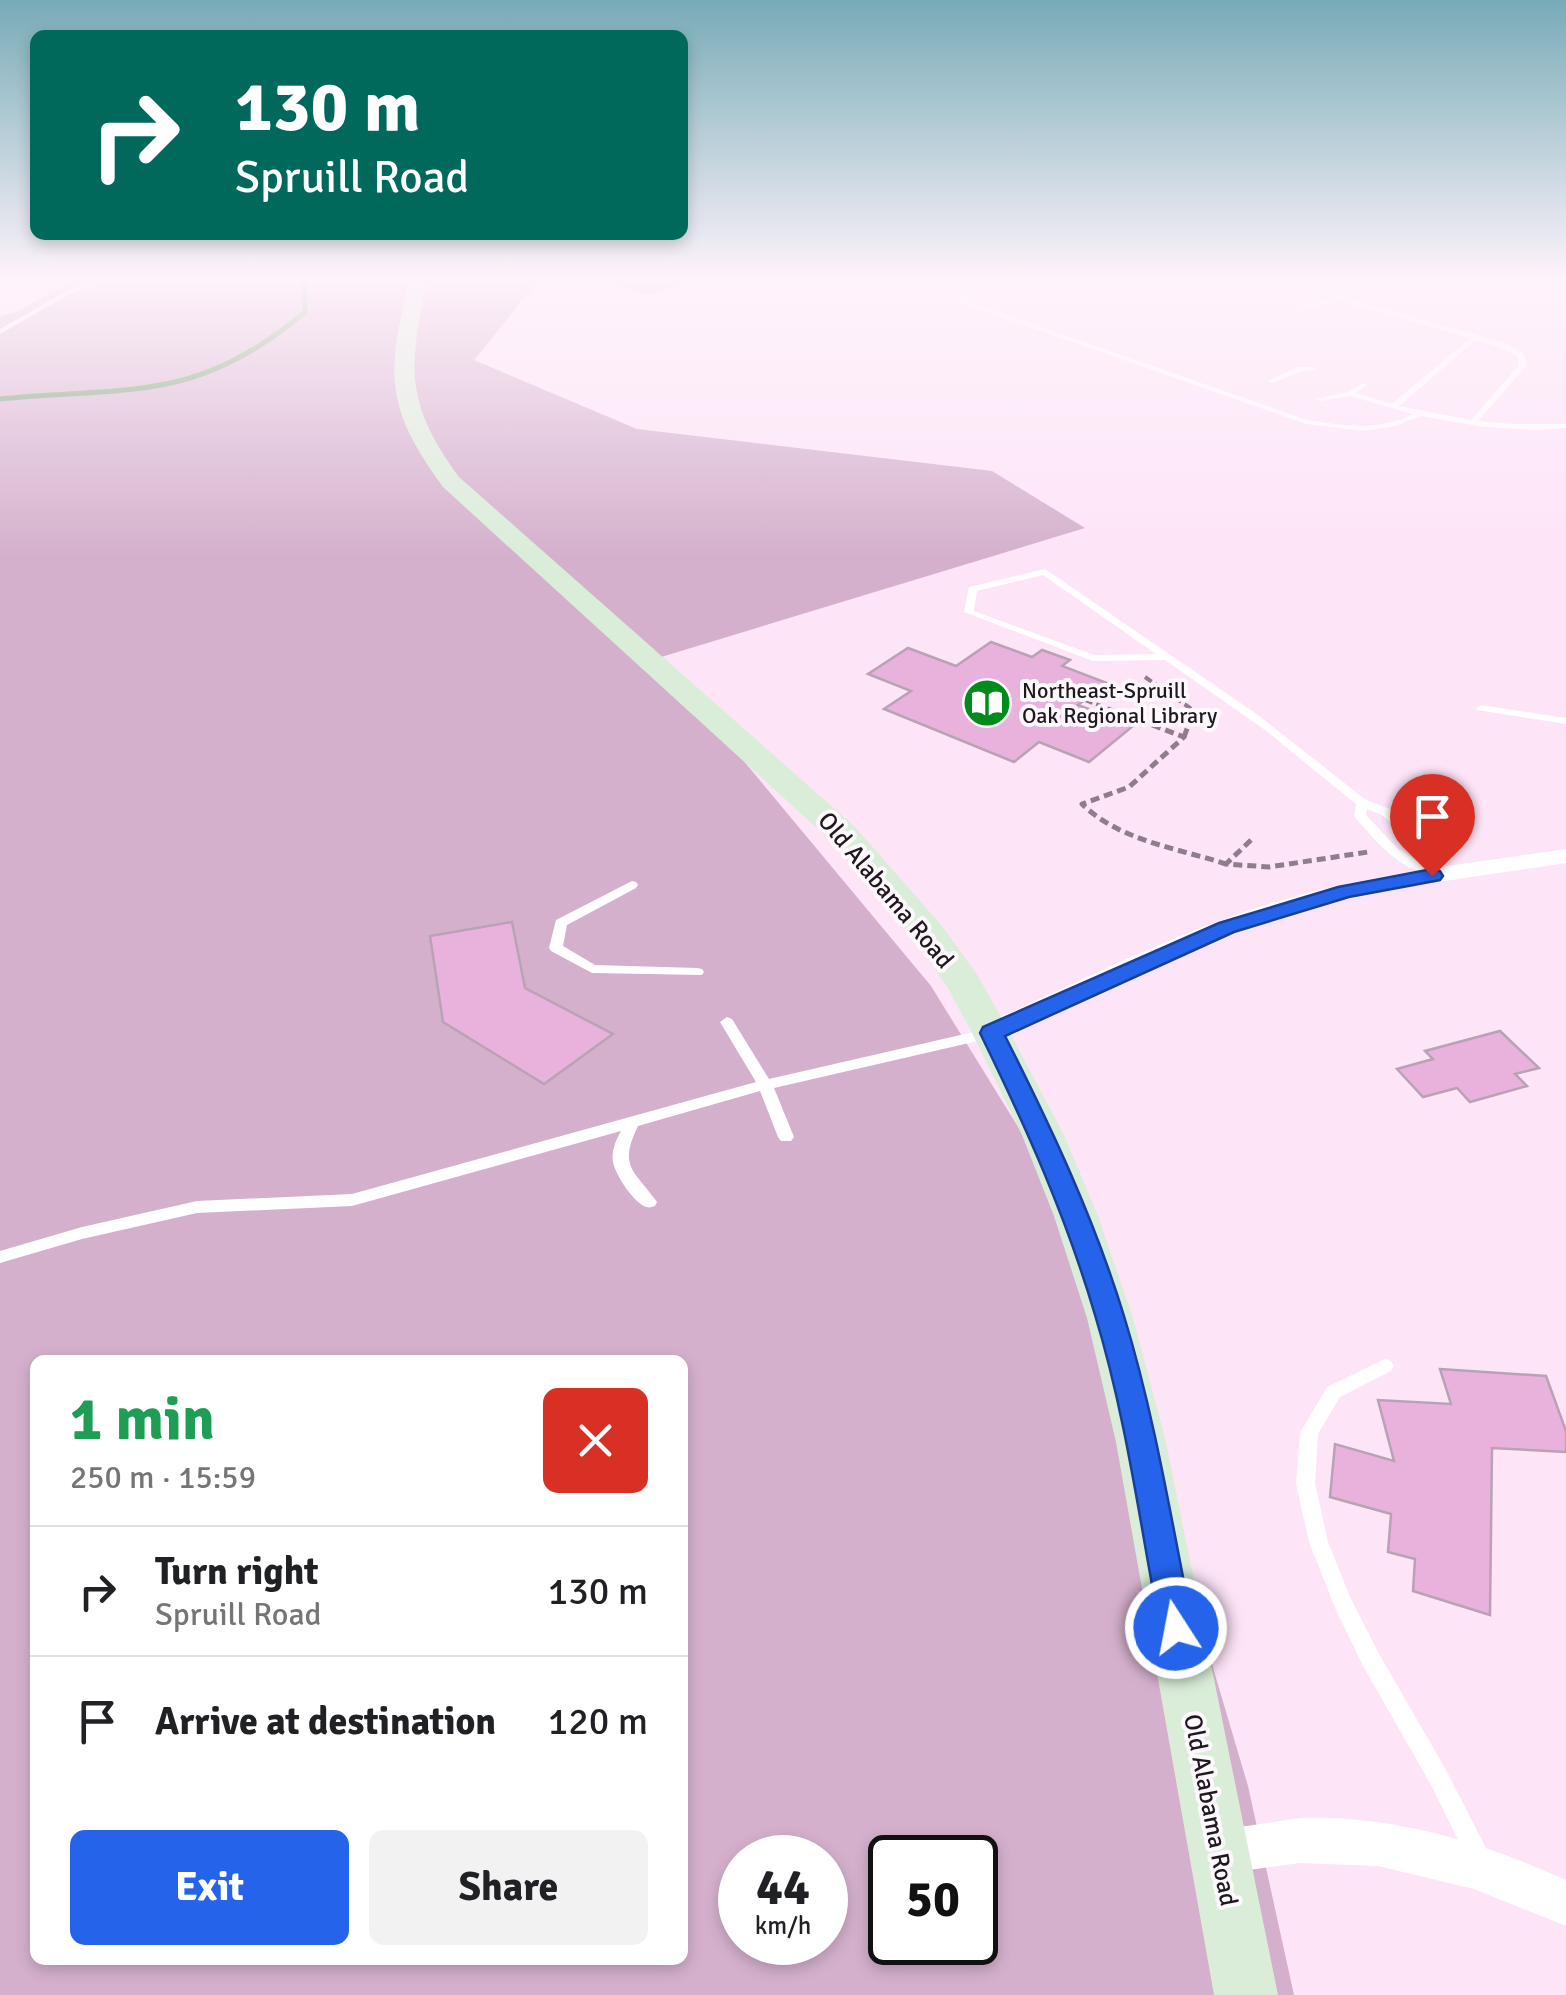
<!DOCTYPE html>
<meta charset="utf-8">
<style>
:root{--surface:#fff;--page:#f2f2f2;--text:#202124;--muted:#757577;--line:#e0e0e0;--accent:#2563eb}
body{margin:0;font-family:Signika,sans-serif;background:var(--page);color:var(--text);height:100vh;display:flex;flex-direction:column;font-size:38px;white-space:nowrap}
*{box-sizing:border-box;margin:0}
p{font-size:32px;color:var(--muted)}
.icon{flex:none;width:55px;height:55px;fill:none;stroke:currentColor;stroke-width:2;stroke-linecap:round;stroke-linejoin:round}
.map{position:relative;flex:1;overflow:hidden}
.drawer{position:absolute;left:30px;top:1355px;width:658px;height:610px;display:flex;flex-direction:column;background:var(--surface);border-radius:15px;box-shadow:0 5px 15px #0003}
.drawer>*{flex:none}
.guide{position:absolute;left:30px;top:30px;width:658px;height:210px;border-radius:15px;box-shadow:0 5px 15px #0003;background:#00695c;color:#fff;overflow:hidden}
.speed{position:absolute;left:718px;top:1835px;display:flex;gap:20px;font-size:50px;font-weight:700;text-align:center}
.speed>*{display:grid;place-content:center;width:130px;height:130px;border-radius:50%;background:var(--surface);box-shadow:0 5px 15px #0003;line-height:1}
.speed small{font-size:25px;font-weight:400}
.speed .limit{border:5px solid #111;border-radius:15px;background:#fff;color:#111}
.pin{position:absolute;display:grid;place-items:center;width:85px;height:85px;color:#fff;margin:-102px -42px;border-radius:50% 50% 50% 0;rotate:-45deg;box-shadow:0 0 10px #0007}
.pin .icon{rotate:45deg}
.me{position:absolute;width:110px;margin:-55px;rotate:349deg;stroke-linejoin:round;filter:drop-shadow(0 0 8px #0008)}
.turn{display:flex;align-items:center;gap:35px;height:210px;padding:0 40px;font-size:45px}
.turn .icon{width:130px;height:130px;stroke-width:2.5}
.turn b{display:block;font-size:70px;line-height:85px}
.round{display:grid;place-items:center;flex:none;width:105px;height:105px;border-radius:15px;background:var(--page)}
.headline{display:flex;align-items:center;justify-content:space-between;height:170px;padding:0 40px}
h1{font-size:60px;font-weight:700;line-height:75px;color:#1e9e55}
.primary-button{display:flex;gap:20px;margin-top:auto;padding:20px 40px}
.primary-button a{flex:1;height:115px;border-radius:15px;background:var(--accent);color:#fff;font-size:40px;font-weight:700;line-height:115px;text-align:center}
.primary-button a+a{background:var(--page);color:var(--text)}
ul{padding:0;list-style:none}
li{display:flex;align-items:center;gap:30px;height:130px;padding:0 40px;border-top:2px solid var(--line)}
li div{flex:1}
li b{display:block;font-size:38px}
li em{font-style:normal}
.map>svg:first-child{display:block}
.green{fill:#d4b0cc;fill-rule:evenodd}
.lines{fill:none;stroke-linecap:round;stroke-linejoin:round}
.stream{stroke:#6f9d6e;stroke-width:5}
.building{fill:#e8b2dd;stroke:#baa2b5;stroke-width:2.5}
.path-far1{stroke:#8e7d8a;stroke-width:4;stroke-dasharray:8 4;stroke-linecap:butt}
.path{stroke:#8e7d8a;stroke-width:5;stroke-dasharray:9 5;stroke-linecap:butt}
.service{fill:#fff;fill-rule:evenodd}
.minor{fill:#fff;fill-rule:evenodd}
.secondary{fill:#daedd9;fill-rule:evenodd}
.route{fill:#2563eb;stroke:#184099;stroke-width:2.5}
.labels{text-anchor:middle;dominant-baseline:central;stroke-width:8;stroke-linejoin:round;paint-order:stroke}
.far-poi-label{font-size:22px;fill:#20181f;stroke:#fdf8fc;text-anchor:start}
.street-label{font-size:25px;fill:#20181f;stroke:#fdf8fc}
</style>
<div class="map">
<svg width="1566" height="1995" viewBox="0 0 1566 1995">
<rect width="100%" height="100%" fill="#fde4f7"/>
<path class="green" d="M77,277H709L649,295L592,279L538,281L474,360L637,429L992,471L1085,528L658,658L931,986L1085,1235L1248,1786L1294,1995H0V316L17,312ZM35,1360H682V1960H35ZM740,1858H825V1942H740ZM890,1858H975V1942H890Z"/>
<g class="lines">
<path class="stream" d="M0,399C130,386 196,404 305,312L304,277"/>
</g>
<g class="building">
<polygon points="991,642 1032,657 1042,650 1070,660 1062,666 1107,683 1078,705 1133,726 1089,762 1039,742 1014,762 884,709 911,691 868,674 908,648 956,666"/>
<polygon points="512,922 525,988 613,1034 544,1084 443,1022 430,936"/>
<polygon points="1500,1031 1539,1068 1515,1074 1527,1086 1470,1102 1457,1088 1423,1097 1397,1069 1433,1059 1425,1051"/>
<polygon points="1440,1369 1546,1376 1566,1431 1566,1452 1492,1448 1490,1615 1413,1591 1415,1559 1388,1552 1391,1514 1330,1497 1335,1444 1394,1461 1378,1400 1451,1404"/>
</g>
<g class="lines">
<g class="path-far1">
<polyline points="1145,677 1190,708 1193,718"/>
<polyline points="1085,700 1133,718"/>
</g>
<g class="path">
<path d="M1126,715L1184,737L1129,787L1082,804C1120,841 1177,848 1226,864"/>
<polyline points="1184,737 1192,715"/>
<polyline points="1251,840 1226,864 1269,867 1368,852"/>
</g>
<g class="service">
<polygon points="112,277 123,277 71,293 0,334 0,329 67,291"/>
<path d="M888,277H898L957,298L1026,277H1037L964,300L1307,420C1344,426 1379,431 1413,414L1350,396L1320,401L1316,399L1348,392L1363,383L1367,385L1356,393L1392,404L1470,338L1337,300L1296,312V310L1330,297L1263,277C1288,277 1312,294 1334,295C1352,295 1376,277 1397,277L1343,297L1505,343L1523,353L1527,365L1478,421L1512,424H1566V428L1539,430L1484,427L1421,416L1395,426L1365,431L1306,424ZM1476,340L1499,347L1517,356L1519,365L1471,420L1399,406Z"/>
<polygon points="1298,367 1313,367 1317,369 1302,371 1272,383 1268,381"/>
<path d="M1045,569L1258,715L1366,800L1390,809L1434,847L1425,864L1431,869L1429,872C1400,872 1372,837 1354,816L1356,804L1265,730L1165,660L1093,661L964,612L969,587ZM1043,575L1156,654L1094,655L974,611L977,591ZM1367,809L1382,815L1421,848L1415,859L1398,849L1366,815Z"/>
<polygon points="1481,705 1566,718 1566,724 1477,710 1476,708"/>
<polygon points="632,881 636,882 638,885 636,888 567,925 563,946 595,965 697,968 702,969 704,972 702,975 592,973 551,951 549,948 556,920"/>
<path d="M727,1017L732,1019L769,1079L991,1028L998,1033L991,1038L774,1088L794,1137L791,1141H781L778,1137L760,1091L638,1126C618,1167 634,1170 657,1202L655,1206C652,1207 649,1208 647,1207C634,1204 615,1174 613,1162C611,1151 616,1140 621,1131L352,1206L197,1213L82,1239L0,1263V1251L82,1227L197,1201L352,1194L756,1082L720,1022Z"/>
<polygon points="1385,1359 1391,1361 1394,1366 1391,1371 1340,1397 1318,1434 1315,1484 1328,1542 1350,1597 1378,1652 1446,1770 1488,1852 1491,1860 1488,1868 1480,1871 1472,1868 1431,1785 1363,1666 1335,1608 1309,1542 1296,1484 1300,1433 1327,1387"/>
</g>
<g class="minor">
<path d="M1566,849V863C1476,877 1383,887 1295,913C1193,943 1098,994 1001,1040H981L977,1033L981,1026C1078,982 1173,933 1275,902C1369,874 1469,863 1566,849Z"/>
<path d="M1300,1818C1393,1815 1482,1842 1566,1880V1926L1474,1889L1378,1866L1300,1863L1219,1874L1203,1868L1197,1852L1203,1836L1219,1830Z"/>
</g>
<path class="secondary" d="M410,277H428C409,366 403,401 459,477L855,827L942,926L978,976L1010,1033L1064,1135L1098,1216L1133,1318L1166,1442L1278,1995H1214L1116,1442L1087,1318L1054,1216L1022,1135L972,1033L948,988L916,942L831,841L443,487C383,404 387,374 410,277Z"/>
</g>
<linearGradient id="sky" x2="0" y2="1"><stop stop-color="#77abb7"/><stop offset="0.5" stop-color="#fef3fb"/><stop offset="1" stop-color="#fef3fb" stop-opacity="0"/></linearGradient>
<rect width="1566" height="557" fill="url(#sky)"/>
<path class="route" d="M1432,869L1440,871L1443,876L1440,880L1349,897L1234,932L1005,1036C1051,1127 1094,1218 1124,1316C1155,1417 1172,1524 1193,1628L1188,1640L1176,1644L1164,1640L1160,1628C1140,1524 1126,1416 1095,1315C1066,1216 1025,1125 980,1033L983,1027L1219,923L1338,887Z"/>
<defs>
<g id="library-disc" transform="scale(2.5)"><circle r="9.5" fill="#008c1b" stroke="#fdf8fc"/><path d="M-6-4Q-3-5.5-.7-3.5V5Q-3 3-6 4ZM6-4Q3-5.5 .7-3.5V5Q3 3 6 4Z" fill="#fff"/></g>
</defs>
<g fill-rule="evenodd">
<use href="#library-disc" x="987" y="703"/>
</g>
<g class="labels">
<g class="far-poi-label">
<text x="1022" y="690">Northeast-Spruill<tspan x="1022" dy="25">Oak Regional Library</tspan></text>
</g>
<g class="street-label">
<text transform="translate(886 890) rotate(50)">Old Alabama Road</text>
<text transform="translate(1211 1810) rotate(79)">Old Alabama Road</text>
</g>
</g>
</svg>
<div class="speed"><div>44<small>km/h</small></div><div class="limit">50</div></div>
<div class="pin" style="left:1432px;top:876px;background:#d93025"><svg class="icon" aria-label="arrive" viewBox="0 0 24 24"><path d="M6 21V4h12l-3 4 3 4H6"/></svg></div>
<svg class="me" style="left:1176px;top:1628px" viewBox="-20 -20 40 40"><circle r="17" fill="#2563eb" stroke="#fff" stroke-width="3"/><path d="M0-11L8 9 0 5-8 9z" fill="#fff"/></svg>
<div class="guide">
<div class="turn"><svg class="icon" aria-label="right" viewBox="0 0 24 24"><path d="M7 20v-9h11M14 6l5 5-5 5"/></svg><div><b>130 m</b>Spruill Road</div></div>
</div>
<section class="drawer">
<div class="headline"><div><h1>1 min</h1><p>250 m · 15:59</p></div><a class="round" style="background:#d93025;color:#fff"><svg class="icon" aria-label="close" viewBox="0 0 24 24"><path d="M6 6l12 12M18 6L6 18"/></svg></a></div>
<ul>
<li><svg class="icon" aria-label="right" viewBox="0 0 24 24"><path d="M7 20v-9h11M14 6l5 5-5 5"/></svg><div><b>Turn right</b><p>Spruill Road</p></div><em>130 m</em></li>
<li><svg class="icon" aria-label="arrive" viewBox="0 0 24 24"><path d="M6 21V4h12l-3 4 3 4H6"/></svg><div><b>Arrive at destination</b></div><em>120 m</em></li>
</ul>
<div class="primary-button"><a>Exit</a><a>Share</a></div>
</section>
</div>
